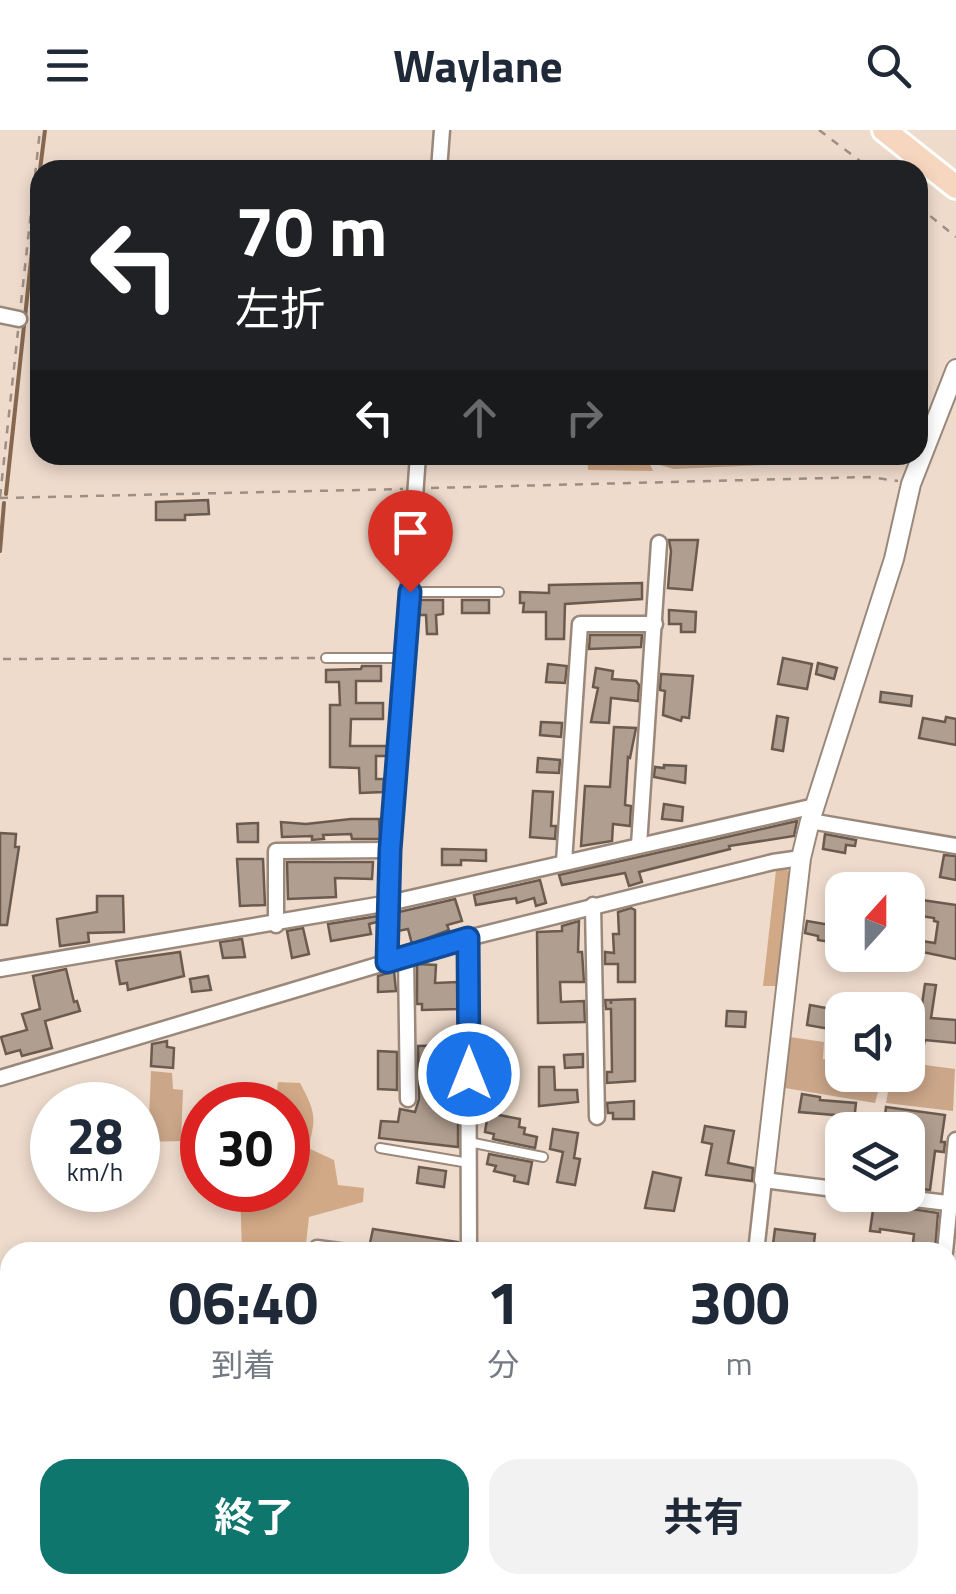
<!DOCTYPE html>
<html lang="ja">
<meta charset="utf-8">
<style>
:root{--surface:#fff;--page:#f2f2f3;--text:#1f2937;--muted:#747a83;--accent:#0f766e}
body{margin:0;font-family:"Titillium Web","Noto Sans JP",sans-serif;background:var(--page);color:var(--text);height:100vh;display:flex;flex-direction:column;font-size:38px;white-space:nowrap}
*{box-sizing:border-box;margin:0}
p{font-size:32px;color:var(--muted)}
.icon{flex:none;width:55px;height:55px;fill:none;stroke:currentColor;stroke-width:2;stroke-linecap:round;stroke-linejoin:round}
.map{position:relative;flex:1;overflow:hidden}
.drawer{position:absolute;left:0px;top:1112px;width:958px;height:352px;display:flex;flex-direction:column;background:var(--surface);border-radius:30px 30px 0 0;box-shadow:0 5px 15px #0003}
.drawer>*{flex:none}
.guide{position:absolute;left:30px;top:30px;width:898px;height:305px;border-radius:30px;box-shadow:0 5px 15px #0003;background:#202124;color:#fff;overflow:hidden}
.needle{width:65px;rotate:21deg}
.controls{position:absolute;left:825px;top:742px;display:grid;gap:20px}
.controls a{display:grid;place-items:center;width:100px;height:100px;border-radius:20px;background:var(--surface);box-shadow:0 5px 15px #0003;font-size:50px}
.speed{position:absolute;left:30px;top:952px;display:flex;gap:20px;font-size:50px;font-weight:700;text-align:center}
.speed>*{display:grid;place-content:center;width:130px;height:130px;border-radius:50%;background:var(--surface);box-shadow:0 5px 15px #0003;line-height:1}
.speed small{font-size:25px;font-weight:400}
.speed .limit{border:15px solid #d22;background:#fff;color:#111}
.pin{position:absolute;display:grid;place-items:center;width:85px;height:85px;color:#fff;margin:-102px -42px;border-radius:50% 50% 50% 0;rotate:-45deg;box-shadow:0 0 10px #0007}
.pin .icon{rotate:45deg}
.me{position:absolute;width:110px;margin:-55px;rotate:0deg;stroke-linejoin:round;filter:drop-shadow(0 0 8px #0008)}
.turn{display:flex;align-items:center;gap:35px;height:210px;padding:0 40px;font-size:45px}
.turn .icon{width:130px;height:130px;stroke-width:2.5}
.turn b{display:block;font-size:70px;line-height:85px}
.lanes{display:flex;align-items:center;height:95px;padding:0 40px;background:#0003;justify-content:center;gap:50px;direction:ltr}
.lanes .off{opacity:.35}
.eta{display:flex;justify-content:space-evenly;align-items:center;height:170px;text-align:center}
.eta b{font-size:60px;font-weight:700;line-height:70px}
.button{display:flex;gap:20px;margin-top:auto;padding:20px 40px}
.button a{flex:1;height:115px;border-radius:30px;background:var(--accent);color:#fff;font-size:40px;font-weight:700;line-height:115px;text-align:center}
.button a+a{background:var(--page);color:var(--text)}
header{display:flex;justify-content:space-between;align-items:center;height:130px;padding:0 40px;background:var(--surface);font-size:45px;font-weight:700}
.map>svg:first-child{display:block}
.green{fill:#cba689}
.forest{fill:#d2a987}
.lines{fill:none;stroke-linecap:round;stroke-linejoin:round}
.stream{stroke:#866850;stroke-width:4}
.building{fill:#b09e90;stroke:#6b5a4e;stroke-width:2.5}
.service-casing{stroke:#9a897b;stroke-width:12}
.minor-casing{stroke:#9a897b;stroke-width:19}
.tertiary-casing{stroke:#9a897b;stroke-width:22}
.trunk-casing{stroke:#fff;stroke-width:28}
.path{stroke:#9d8f84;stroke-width:2.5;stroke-dasharray:8 8;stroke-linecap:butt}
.service{stroke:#fff;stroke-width:8}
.minor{stroke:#fff;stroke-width:14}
.tertiary{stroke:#fff;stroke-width:18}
.trunk{stroke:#f6d6be;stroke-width:22}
.route-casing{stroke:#114b97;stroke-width:25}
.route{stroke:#1a73e8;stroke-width:18}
</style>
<header><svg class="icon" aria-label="menu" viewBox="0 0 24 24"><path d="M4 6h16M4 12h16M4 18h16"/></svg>Waylane<svg class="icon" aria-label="search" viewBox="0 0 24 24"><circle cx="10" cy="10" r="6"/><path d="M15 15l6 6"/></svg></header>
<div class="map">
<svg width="956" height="1464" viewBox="0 0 956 1464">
<rect width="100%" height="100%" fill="#eedbcc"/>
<g class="green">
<polygon points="651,325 814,325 813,333 674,339 660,335"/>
<polygon points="790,907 824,912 823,929 842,932 842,945 881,950 875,973 785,958"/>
<polygon points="925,935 955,939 953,981 886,973 891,945 908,945 908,939 919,940"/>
<polygon points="151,941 172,943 173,959 183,960 181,1011 148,1012"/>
<polygon points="948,1351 956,1351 956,1401 948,1400"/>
</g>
<g class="forest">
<polygon points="587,325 647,328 653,341 588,340"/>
<polygon points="780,738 786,738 792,747 780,856 763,856 776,740"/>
<path d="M278,952L300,953C315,981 317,987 308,1018L334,1030L338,1055L364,1058L363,1072L309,1087L305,1122H242L240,1060H288V975H275Z"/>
</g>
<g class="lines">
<g class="stream">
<polyline points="40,40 45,0"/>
<polyline points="25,187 40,45"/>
<polyline points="6,364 24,196"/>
<polyline points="0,421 4,373"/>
</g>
</g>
<g class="building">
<polygon points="208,370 209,384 185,385 185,390 156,390 156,372"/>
<polygon points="669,410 698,410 692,460 668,458 671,421"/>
<polygon points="642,453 642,469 565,474 564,509 546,509 546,482 523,482 524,473 520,473 520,462 549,463 549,455"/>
<polygon points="418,470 443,470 443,484 436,485 437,504 427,504 426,485 417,485"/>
<rect x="462" y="470" width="27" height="13"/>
<polygon points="669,480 696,482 695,502 681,502 681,494 669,494"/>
<polygon points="590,505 642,505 641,517 589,519"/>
<polygon points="783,528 812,534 807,559 778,554"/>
<polygon points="818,533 837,538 834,549 816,544"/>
<polygon points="548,534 567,536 565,553 546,552"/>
<polygon points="362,536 381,536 381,551 356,551 356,573 383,573 383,589 351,589 350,616 387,616 386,626 376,626 376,649 384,649 383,662 360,663 359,638 330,637 330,575 340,575 339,552 326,552 326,540 361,539"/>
<polygon points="596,538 613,541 612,549 636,551 639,555 638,571 611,568 609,593 591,592 598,558 593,557"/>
<polygon points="661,544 693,546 689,588 682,587 681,591 663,585 665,561 660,560"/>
<polygon points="881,562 912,566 911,576 880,572"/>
<polygon points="777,586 788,588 783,621 772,619"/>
<polygon points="946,587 956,589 956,615 919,608 923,588 945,592"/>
<polygon points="541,592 562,593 561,607 540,605"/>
<polygon points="614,597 636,598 630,628 628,627 625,675 631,676 630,696 613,694 612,711 581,716 585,656 610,657"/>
<polygon points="538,628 560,630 559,643 537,642"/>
<polygon points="664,635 686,636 685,653 654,647 655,637 664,638"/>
<polygon points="533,661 553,662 551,696 556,696 555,709 530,707"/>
<polygon points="664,674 683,677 682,691 662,689"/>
<polygon points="351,689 379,689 380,709 352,709 351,704 323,705 324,709 312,710 312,706 282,707 281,692 306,694"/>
<polygon points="797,691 794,706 729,716 730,719 639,742 642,752 629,756 625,743 562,755 559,745"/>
<polygon points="258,693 258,712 238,712 237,694"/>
<polygon points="0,703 16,704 15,717 19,717 7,795 0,795"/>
<polygon points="825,704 856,710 855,716 846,715 845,723 823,719"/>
<polygon points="442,719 486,720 486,731 461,730 461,735 442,735"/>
<polygon points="944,725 956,726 956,750 940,747"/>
<polygon points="237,729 263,729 265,775 240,776"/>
<polygon points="287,732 373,732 372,749 335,748 336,767 288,769"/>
<polygon points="540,750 546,773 536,776 534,768 517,773 516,768 476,775 474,765"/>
<polygon points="97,766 123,766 124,802 88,803 89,812 60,816 57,789 97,782"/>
<polygon points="908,768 956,775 956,829 908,819 908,809 935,813 938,792 934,791 934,788 908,784"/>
<polygon points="455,769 462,791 447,795 449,800 412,814 408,799 398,801 399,782"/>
<polygon points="631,778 635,780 635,852 618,852 618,834 605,834 605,822 614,823 613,804 619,804 618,782"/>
<polygon points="378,786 377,792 369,794 371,804 331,811 328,794"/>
<polygon points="579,791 578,822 582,822 584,852 560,852 561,872 584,871 585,892 538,893 537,802 562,801 562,796"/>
<polygon points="807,791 842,797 842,814 818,810 818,806 805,803"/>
<polygon points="303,798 309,824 292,828 287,801"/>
<polygon points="242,809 245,827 223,828 220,812"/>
<polygon points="180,822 184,846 128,860 127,853 120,854 116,831"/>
<polygon points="417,834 436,835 435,853 458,852 458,879 422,880 422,874 417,874"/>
<polygon points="66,839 74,872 77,871 80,881 45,891 52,918 22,926 20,920 6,924 1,907 27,900 22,884 40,879 33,846"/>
<polygon points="394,841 396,861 378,862 378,846"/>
<polygon points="208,846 211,860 192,862 190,849"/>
<polygon points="925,854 936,855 931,888 956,890 956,913 925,910 924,914 908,912 908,880 893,880 896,868 922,874"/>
<polygon points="635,869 635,951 607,953 607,942 612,942 611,879 606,879 605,870 611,870 611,874 611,870"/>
<polygon points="810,875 842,881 838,926 828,925 830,899 807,895"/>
<polygon points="727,881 746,882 745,897 726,896"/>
<polygon points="167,911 167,917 174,918 173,938 151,936 152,914"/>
<polygon points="458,915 458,930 436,931 436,976 458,978 458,1017 379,1008 381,991 398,992 400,979 415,982 419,969 418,916"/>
<polygon points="378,921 397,922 397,960 378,959"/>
<polygon points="583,924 583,937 565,938 564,925"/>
<polygon points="539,937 554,937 555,960 577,960 578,972 539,976"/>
<polygon points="802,964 820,967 820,970 856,973 853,1000 834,1000 834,985 799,982"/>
<polygon points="634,971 634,989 613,989 613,983 608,983 607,973"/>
<polygon points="886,977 945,985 941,1012 945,1012 944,1022 935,1021 930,1060 908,1057 908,1022 917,1023 920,1000 884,996"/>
<polygon points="488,983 520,989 519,997 525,998 524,1004 537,1007 535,1018 493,1009 494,1004 485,1002"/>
<polygon points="705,996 734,1001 728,1033 753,1038 752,1051 706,1045 712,1014 702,1012"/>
<polygon points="553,999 578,1003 574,1028 580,1029 575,1055 557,1052 563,1022 550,1019"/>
<polygon points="489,1024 532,1032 528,1054 514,1051 515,1046 494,1041 496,1036 487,1034"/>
<polygon points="419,1037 446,1041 444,1057 417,1053"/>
<polygon points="653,1042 681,1048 674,1081 645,1078"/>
<polygon points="874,1073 938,1083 935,1122 912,1122 914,1104 880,1099 880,1102 870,1101"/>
<polygon points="373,1099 458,1112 458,1122 420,1122 370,1113"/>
<polygon points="775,1099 815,1104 813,1122 772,1122"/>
</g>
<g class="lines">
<g class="service-casing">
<g id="service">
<polyline points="410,462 499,462"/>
<polyline points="326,528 405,528"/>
<polyline points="469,1012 543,1027"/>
<polyline points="380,1018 469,1033"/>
</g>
</g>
<g class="minor-casing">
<g id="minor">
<polyline points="439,40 442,0"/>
<polyline points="0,185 19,189"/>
<polyline points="810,691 956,716"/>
<polyline points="639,715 659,413"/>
<polyline points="564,732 580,494 655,494"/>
<polyline points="593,775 597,987"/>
<polyline points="276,795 276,721 390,720"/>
<polyline points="468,808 469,1122"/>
<polyline points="406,827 408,969"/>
<polyline points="387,832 390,720 418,325"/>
<polyline points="0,839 389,773 815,676"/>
<polyline points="0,948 468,808 773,732 801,728"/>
<polyline points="882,1065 956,1074"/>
<polyline points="317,1118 347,1122"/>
<polyline points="756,1122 764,1050 842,1060"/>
<polyline points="945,1122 956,1010"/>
<polyline points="0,1155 6,1162 0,1173"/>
<polyline points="948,1412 956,1413"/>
<polyline points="273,1455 282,1464"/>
<polyline points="734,1455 734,1464"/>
<polyline points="16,1464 24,1455"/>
<polyline points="467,1464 467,1455"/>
<polyline points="818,1464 834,1455"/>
</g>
</g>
<g class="tertiary-casing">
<polyline id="tertiary" points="764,1050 801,728 810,691 894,429 911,354 956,239"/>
</g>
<g class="trunk-casing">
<polyline id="trunk" points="884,0 956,57"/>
</g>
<g class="path">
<polyline points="819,0 872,40"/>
<polyline points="918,76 956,107"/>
<polyline points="21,173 40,0"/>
<polyline points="431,358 869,347 898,351"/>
<polyline points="0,367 18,201"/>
<polyline points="0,368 403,359"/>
<polyline points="3,529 315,528"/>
</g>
<use href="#service" class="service"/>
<use href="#minor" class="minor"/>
<use href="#tertiary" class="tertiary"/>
<use href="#trunk" class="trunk"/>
</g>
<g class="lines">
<g class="route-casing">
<polyline id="route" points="410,462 390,720 387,832 468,808 469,944"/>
</g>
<use href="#route" class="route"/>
</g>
</svg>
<div class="controls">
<a><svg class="needle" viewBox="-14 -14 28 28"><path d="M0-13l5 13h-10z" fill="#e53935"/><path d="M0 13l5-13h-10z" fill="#747a83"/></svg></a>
<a><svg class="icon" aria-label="sound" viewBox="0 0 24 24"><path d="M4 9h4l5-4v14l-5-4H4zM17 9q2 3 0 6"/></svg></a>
<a><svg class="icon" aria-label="layers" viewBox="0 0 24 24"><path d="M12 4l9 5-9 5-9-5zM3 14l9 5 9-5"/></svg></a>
</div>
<div class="speed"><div>28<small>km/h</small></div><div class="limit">30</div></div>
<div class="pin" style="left:410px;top:462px;background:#d93025"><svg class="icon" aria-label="arrive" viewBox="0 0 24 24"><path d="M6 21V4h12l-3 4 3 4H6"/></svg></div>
<svg class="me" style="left:469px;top:944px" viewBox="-20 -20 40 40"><circle r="17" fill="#1a73e8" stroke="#fff" stroke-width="3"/><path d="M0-11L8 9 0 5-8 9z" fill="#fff"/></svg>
<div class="guide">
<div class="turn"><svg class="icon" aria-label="left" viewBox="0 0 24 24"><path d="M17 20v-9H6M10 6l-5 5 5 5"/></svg><div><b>70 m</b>左折</div></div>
<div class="lanes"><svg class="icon" aria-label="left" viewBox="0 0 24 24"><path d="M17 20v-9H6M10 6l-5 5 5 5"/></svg><svg class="icon off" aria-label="ahead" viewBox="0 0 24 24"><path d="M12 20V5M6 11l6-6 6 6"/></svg><svg class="icon off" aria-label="right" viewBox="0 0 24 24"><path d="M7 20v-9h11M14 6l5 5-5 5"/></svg></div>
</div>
<section class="drawer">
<div class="eta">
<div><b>06:40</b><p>到着</p></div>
<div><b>1</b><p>分</p></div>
<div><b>300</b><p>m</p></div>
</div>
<div class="button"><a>終了</a><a>共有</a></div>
</section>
</div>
